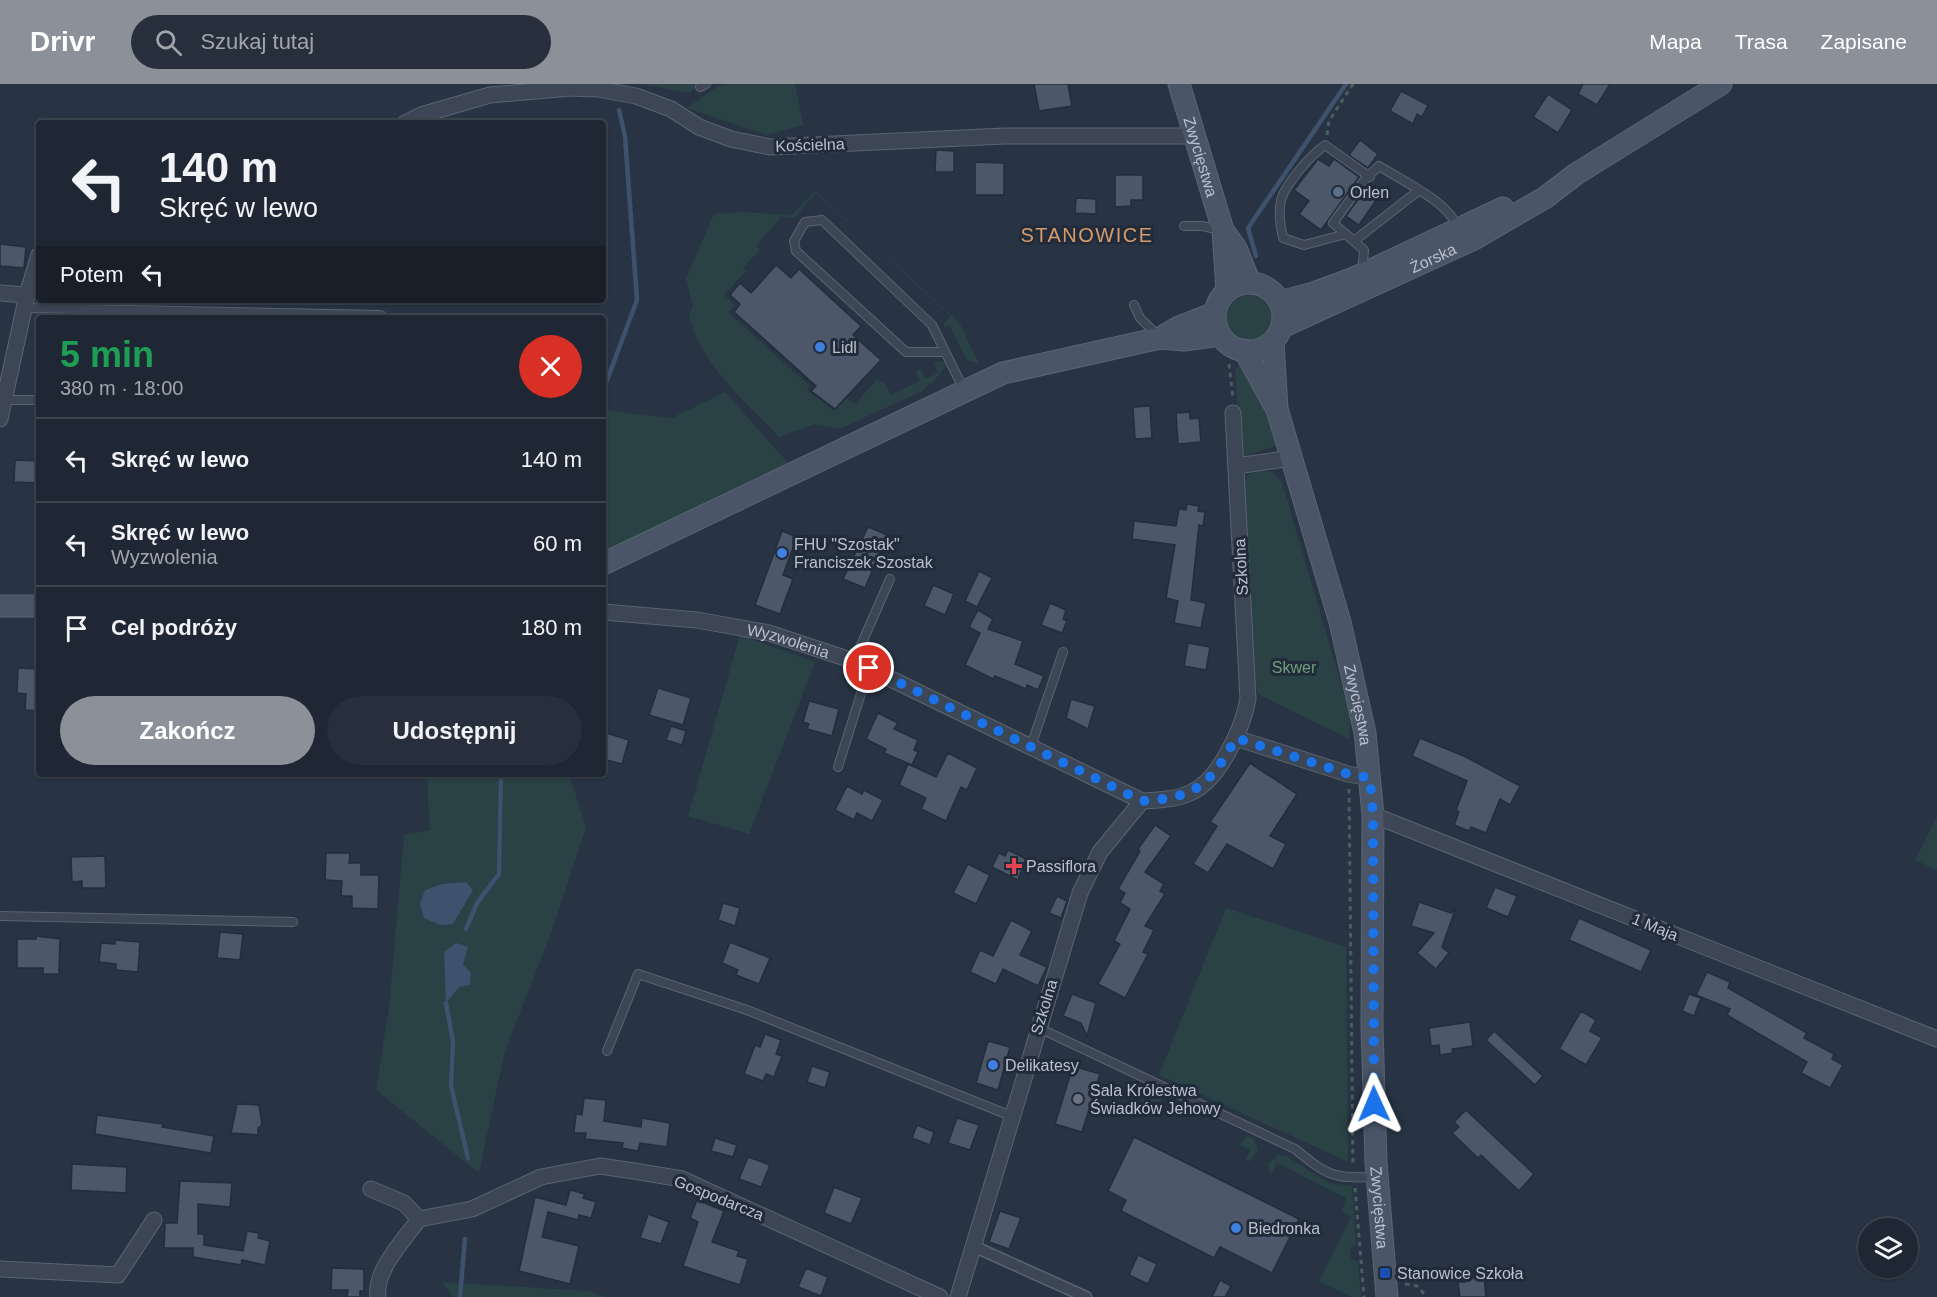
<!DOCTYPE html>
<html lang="pl">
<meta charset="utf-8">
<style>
:root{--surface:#1e2733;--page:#262f3b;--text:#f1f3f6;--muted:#a1a5ac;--line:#3c444e;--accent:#8c9099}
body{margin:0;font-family:Helvetica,sans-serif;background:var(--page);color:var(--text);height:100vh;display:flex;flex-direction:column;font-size:22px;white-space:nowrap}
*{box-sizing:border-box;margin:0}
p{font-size:20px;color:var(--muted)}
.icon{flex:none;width:33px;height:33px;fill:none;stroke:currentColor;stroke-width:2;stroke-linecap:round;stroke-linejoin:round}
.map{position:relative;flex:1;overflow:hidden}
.drawer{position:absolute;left:36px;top:231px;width:570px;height:462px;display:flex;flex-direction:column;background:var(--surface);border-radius:6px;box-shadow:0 2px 4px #0004,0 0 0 2px var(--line)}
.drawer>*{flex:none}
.top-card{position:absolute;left:36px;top:36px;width:570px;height:183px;border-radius:6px;box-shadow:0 2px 4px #0004,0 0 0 2px var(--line);background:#1e2733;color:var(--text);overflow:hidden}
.tools{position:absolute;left:1858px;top:1134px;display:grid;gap:12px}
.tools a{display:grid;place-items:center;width:60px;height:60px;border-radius:50%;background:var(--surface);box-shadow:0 2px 4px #0004,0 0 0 2px var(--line);font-size:30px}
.pin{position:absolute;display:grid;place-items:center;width:51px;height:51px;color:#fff;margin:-26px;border:3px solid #fff;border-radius:50%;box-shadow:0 2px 6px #0007}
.me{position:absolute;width:66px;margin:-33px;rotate:359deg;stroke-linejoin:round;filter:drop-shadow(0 0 4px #0008)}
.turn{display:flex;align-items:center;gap:21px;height:126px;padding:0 24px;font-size:27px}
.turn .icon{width:78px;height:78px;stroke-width:2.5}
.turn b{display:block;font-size:42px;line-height:51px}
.then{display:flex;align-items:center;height:57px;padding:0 24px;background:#0003;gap:12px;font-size:22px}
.round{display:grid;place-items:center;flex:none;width:63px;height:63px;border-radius:32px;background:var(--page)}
.head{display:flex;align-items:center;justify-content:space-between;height:102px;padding:0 24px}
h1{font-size:36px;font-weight:800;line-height:45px;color:#1e9e55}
.cta{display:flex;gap:12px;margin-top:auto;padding:12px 24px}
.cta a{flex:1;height:69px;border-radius:36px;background:var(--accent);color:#fff;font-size:24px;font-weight:800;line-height:69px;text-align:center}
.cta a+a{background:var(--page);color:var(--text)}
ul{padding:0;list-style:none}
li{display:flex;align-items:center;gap:18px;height:84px;padding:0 24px;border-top:2px solid var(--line)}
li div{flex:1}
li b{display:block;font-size:22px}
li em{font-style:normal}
header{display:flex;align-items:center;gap:36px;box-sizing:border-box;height:84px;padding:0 30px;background:var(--accent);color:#fff}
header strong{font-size:28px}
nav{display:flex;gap:33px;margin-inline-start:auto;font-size:21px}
.search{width:420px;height:54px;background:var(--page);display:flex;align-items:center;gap:15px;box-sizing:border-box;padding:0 21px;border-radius:33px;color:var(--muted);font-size:22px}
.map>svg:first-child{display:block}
.green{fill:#2a4245}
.water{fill:#3e516d}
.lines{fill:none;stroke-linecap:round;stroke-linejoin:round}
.stream{stroke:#3e516d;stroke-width:4.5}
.building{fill:#4c586a;stroke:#232d3b;stroke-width:1.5}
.service-casing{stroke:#5b6471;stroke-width:10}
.pedestrian-casing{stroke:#5b6471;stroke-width:13}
.minor-casing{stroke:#5b6471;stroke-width:17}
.secondary-casing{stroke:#5b6471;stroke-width:23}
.path{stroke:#485f61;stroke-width:3;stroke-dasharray:4.5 4.5;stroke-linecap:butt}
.service{stroke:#3c4654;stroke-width:8}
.pedestrian{stroke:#3c4654;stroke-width:10}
.minor{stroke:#3c4654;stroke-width:15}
.secondary{stroke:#4a5567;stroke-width:21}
.route{stroke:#1a73e8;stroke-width:10;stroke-dasharray:0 18}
.service-dot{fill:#5c6f8a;stroke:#212b3a;stroke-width:2}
.shop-dot{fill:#3f7fe0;stroke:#212b3a;stroke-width:2}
.health-dot{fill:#e0444e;stroke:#212b3a;stroke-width:2}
.worship-dot{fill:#6b7280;stroke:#212b3a;stroke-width:2}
.transit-dot{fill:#1a4fb4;stroke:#212b3a;stroke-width:2}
.labels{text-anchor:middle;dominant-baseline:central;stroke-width:6;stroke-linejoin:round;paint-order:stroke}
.street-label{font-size:16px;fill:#bac1cd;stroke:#212b3a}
.poi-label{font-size:16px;fill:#bac1cd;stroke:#212b3a;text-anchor:start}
.park-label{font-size:16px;fill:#719e7c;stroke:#212b3a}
.quarter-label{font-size:20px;letter-spacing:1.5px;fill:#d79b6b;stroke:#212b3a}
</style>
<header>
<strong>Drivr</strong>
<div class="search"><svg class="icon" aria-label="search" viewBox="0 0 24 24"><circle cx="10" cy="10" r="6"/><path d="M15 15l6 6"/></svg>Szukaj tutaj</div>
<nav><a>Mapa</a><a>Trasa</a><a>Zapisane</a></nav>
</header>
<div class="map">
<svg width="1937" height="1213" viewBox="0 0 1937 1213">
<rect width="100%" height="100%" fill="#283444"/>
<g class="green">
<polygon points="640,0 700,0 690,9"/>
<polygon points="730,0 795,0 803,41 767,51 687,24 717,3"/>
<path d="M815,107L959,238L979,280L967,276L949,241L945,243L943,241L951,232L816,109L794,134L781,133L756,162L760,166L743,184L746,187L724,211L735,221L728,228L810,302L807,306L834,327L847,314L855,320L877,295L886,300L891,311L920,297L916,287L920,285L926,295L938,289L934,279L942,277L946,281L936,295L922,307L840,345L814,340L779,353C745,317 701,281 689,231L693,223L686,194L714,130L741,128L792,131Z"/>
<circle cx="1249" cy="234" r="23"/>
<path d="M1239,281C1260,294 1270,339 1276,362L1244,372L1239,348L1235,286Z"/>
<polygon points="725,308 788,379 603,468 603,326 672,334"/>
<polygon points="1260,387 1273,388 1282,398 1351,634 1349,655 1258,610 1255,598 1244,404 1247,391"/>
<polygon points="740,551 815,578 749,750 688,732"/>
<polygon points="427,690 569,690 586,743 550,852 505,967 479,1089 376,1006 389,924 404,751 430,746"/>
<polygon points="1937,733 1937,786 1915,776"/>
<polygon points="1226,824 1346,863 1348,1078 1159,991"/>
<polygon points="1154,1009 1163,1011 1159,1021 1154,1019 1149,1027 1143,1027 1140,1022 1141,1017"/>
<polygon points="1247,1052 1254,1055 1258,1066 1249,1078 1246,1075 1250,1066 1240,1061"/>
<polygon points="1278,1071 1288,1073 1329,1099 1352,1102 1356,1160 1350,1164 1351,1175 1358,1178 1361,1213 1352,1213 1319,1197 1351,1133 1342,1127 1346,1114 1277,1079 1272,1088 1269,1088 1268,1079"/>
<polygon points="442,1198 588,1207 606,1213 453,1213"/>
</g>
<g class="water">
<polygon points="466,798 473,806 453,840 440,841 424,834 420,820 425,806 442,800"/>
<polygon points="456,859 468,863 463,880 471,889 470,901 459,903 446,919 444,868"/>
</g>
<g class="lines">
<g class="stream">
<polyline points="1256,172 1248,144 1346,0"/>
<polyline points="603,307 637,216 625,52 619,26"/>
<polyline points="466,845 477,819 499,790 501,690"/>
<polyline points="446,919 453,958 451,1002 468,1074"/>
<polyline points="460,1213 465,1155"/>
</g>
</g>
<g class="building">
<polygon points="1034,0 1068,0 1072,22 1039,27"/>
<polygon points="1583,0 1610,0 1597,21 1578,10"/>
<polygon points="1401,7 1428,21 1422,33 1417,30 1413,40 1390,27"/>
<polygon points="1548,10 1572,26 1558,49 1533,33"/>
<polygon points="1360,56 1378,70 1368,84 1349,71"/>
<polygon points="936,66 954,67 954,88 935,88"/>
<polygon points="1318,75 1329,82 1334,75 1359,93 1321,146 1299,130 1309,117 1294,106"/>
<polygon points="975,78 1004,79 1004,111 975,111"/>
<polygon points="1115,91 1143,91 1143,116 1131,116 1131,122 1115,123"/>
<polygon points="1367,103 1379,112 1359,141 1346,132"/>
<polygon points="1076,114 1096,115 1096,130 1075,129"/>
<polygon points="0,160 26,163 24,184 0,182"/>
<polygon points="776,181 791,194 799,185 861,242 853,251 881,276 835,325 811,307 816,302 734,228 740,220 730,211 740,199 751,209"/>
<polygon points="1150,322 1152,354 1135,355 1133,323"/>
<polygon points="1190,328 1190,335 1199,334 1201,358 1178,360 1176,329"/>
<polygon points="15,376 39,377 39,399 14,398"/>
<polygon points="1187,420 1199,422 1198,427 1205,428 1203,442 1199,441 1191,516 1206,519 1201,544 1174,539 1178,517 1166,514 1175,461 1132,455 1134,437 1176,442 1179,425 1186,426"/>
<polygon points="868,443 895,454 889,469 881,466 865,504 843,495"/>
<polygon points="782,447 797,453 783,491 793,495 780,530 755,521"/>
<polygon points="979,487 992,494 977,523 965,517"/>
<polygon points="933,501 954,510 945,531 924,522"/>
<polygon points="1050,519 1066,526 1063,535 1067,537 1062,549 1041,541"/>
<polygon points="978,526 993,535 988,545 1023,557 1015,580 1044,592 1038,606 1027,601 1026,605 995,592 993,595 965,581 980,549 969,543"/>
<polygon points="1188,559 1210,563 1206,586 1184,582"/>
<polygon points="18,584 39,585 39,627 25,626 26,610 17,609"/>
<polygon points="658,604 691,614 683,641 649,631"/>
<polygon points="1071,615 1095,622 1088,645 1066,634"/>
<polygon points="809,617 839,625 832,652 807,645 809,640 803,638"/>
<polygon points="878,629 898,639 894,645 918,656 914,666 918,668 912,681 884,669 886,665 866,655"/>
<polygon points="671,642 686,647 682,661 666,656"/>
<polygon points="603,648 629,656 622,680 603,675"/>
<polygon points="1420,654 1466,673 1520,702 1510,721 1500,715 1486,749 1471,743 1469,747 1454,741 1459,728 1456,726 1467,697 1412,672"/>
<polygon points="948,669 977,684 967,706 961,703 946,737 921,725 926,714 899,701 908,680 936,693"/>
<polygon points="1250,679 1297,710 1270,752 1286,760 1273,785 1227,760 1208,789 1193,780 1217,742 1210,738"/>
<polygon points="847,702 862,710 864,706 883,716 872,737 857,729 854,736 835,726"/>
<polygon points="1155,741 1171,752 1145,788 1164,800 1160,807 1165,810 1145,842 1154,846 1143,868 1148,870 1125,914 1098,900 1120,860 1114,857 1130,825 1120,819 1125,809 1118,805 1140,767 1138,765"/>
<polygon points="1008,766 1026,775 1018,796 992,783 999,769 1005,772"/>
<polygon points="326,769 350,769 349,779 361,779 361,791 379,791 378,825 352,824 352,812 341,812 342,797 325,796"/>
<polygon points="105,772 106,804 82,804 82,797 72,798 71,773"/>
<polygon points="968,780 990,791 976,820 953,809"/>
<polygon points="1495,803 1517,812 1508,833 1486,824"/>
<polygon points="1057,812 1067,817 1061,834 1049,829"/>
<polygon points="1419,818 1451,829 1455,826 1442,863 1449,869 1436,885 1417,869 1434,849 1411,842"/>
<polygon points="723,819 740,824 735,842 718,836"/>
<polygon points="1579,834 1651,866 1641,888 1569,856"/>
<polygon points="1011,836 1032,847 1020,871 1047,883 1038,902 1003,885 996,900 970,888 980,866 993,872"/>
<polygon points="220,848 243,850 240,876 217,874"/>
<polygon points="36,852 60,855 59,890 43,890 43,884 17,884 17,855 36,855"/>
<polygon points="115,856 140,858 138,888 116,886 116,880 99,878 101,859 115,860"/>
<polygon points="730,858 770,874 759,900 736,891 738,886 722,879"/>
<polygon points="1707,888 1730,898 1728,904 1807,949 1804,954 1834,970 1832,975 1843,981 1830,1004 1801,989 1807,978 1727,931 1730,925 1696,911"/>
<polygon points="1072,910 1096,919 1087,952 1081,939 1063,932"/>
<polygon points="1689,910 1701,914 1694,932 1682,927"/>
<polygon points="1581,927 1596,936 1590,947 1602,954 1586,981 1559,965"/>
<polygon points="1470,938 1473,962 1452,965 1453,969 1440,971 1439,961 1431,962 1429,944"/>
<polygon points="1494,947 1543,992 1535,1001 1486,956"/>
<polygon points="765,950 781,956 776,970 782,972 774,993 766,990 763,997 744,990 755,961 760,963"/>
<polygon points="988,957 1010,963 998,1006 976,999"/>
<polygon points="812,982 830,988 825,1004 807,998"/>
<polygon points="1073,982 1100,990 1082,1048 1055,1040"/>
<polygon points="584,1014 606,1016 604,1037 641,1043 642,1034 670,1039 667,1063 640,1059 638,1067 622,1064 623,1059 585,1055 586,1049 574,1049 576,1030 582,1031"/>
<polygon points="237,1020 259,1021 262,1041 258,1044 258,1051 231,1049"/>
<polygon points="1466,1026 1534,1090 1519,1107 1481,1071 1478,1074 1452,1049 1459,1043 1454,1038"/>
<polygon points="97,1031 163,1040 162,1043 214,1052 211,1069 95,1050"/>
<polygon points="957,1034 979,1041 970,1066 948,1059"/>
<polygon points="917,1041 934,1048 930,1061 912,1054"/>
<polygon points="1134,1053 1299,1135 1272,1189 1220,1163 1214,1174 1121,1127 1126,1116 1108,1107"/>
<polygon points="715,1054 737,1061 733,1073 711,1067"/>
<polygon points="748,1073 770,1081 761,1103 739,1095"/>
<polygon points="72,1080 127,1083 126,1109 71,1106"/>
<polygon points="180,1097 232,1099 230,1123 198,1120 198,1150 204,1150 204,1161 243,1167 247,1147 259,1149 258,1154 270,1157 265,1181 242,1176 241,1181 193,1173 193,1164 164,1164 165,1139 177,1139"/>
<polygon points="834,1103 862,1114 851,1140 824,1129"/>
<polygon points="570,1106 585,1110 583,1114 596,1118 591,1134 579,1131 578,1136 548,1128 542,1153 579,1162 570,1200 519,1187 535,1113 566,1121"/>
<polygon points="697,1116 724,1127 712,1158 739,1167 737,1172 748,1175 740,1201 683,1182 698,1138 690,1134"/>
<polygon points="1000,1127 1021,1134 1009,1165 989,1158"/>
<polygon points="648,1130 669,1138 661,1160 640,1154"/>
<polygon points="1138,1171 1157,1180 1148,1200 1129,1191"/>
<polygon points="332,1184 364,1185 364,1207 360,1207 360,1213 347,1213 348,1206 331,1206"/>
<polygon points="806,1184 828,1193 821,1212 798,1203"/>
<polygon points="1484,1192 1486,1213 1460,1213 1458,1198 1465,1198 1464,1195"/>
<polygon points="1220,1196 1231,1202 1225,1213 1212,1213"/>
</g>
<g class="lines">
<g class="service-casing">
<g id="service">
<polyline points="700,3 706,0"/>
<polyline points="1184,142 1202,142 1221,146"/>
<path d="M1346,150L1304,161L1283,154C1280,141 1278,129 1281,116C1286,99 1311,71 1325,61L1370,93"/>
<polyline points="1354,157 1418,107"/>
<path d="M1362,189L1364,166L1333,139L1366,94L1379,82C1401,96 1449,118 1457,143"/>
<polyline points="1134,221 1140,234 1157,251"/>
<polyline points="24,224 381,231"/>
<polyline points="944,268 906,268 796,167 794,157 805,138 822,136 932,241 964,306"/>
<polyline points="4,316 39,316"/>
<polyline points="854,577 890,495"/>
<polyline points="1031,662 1063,568"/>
<polyline points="838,683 869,584"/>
<polyline points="0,832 293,838"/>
<path d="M1039,944L1295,1065C1327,1091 1332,1095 1375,1093"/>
<polyline points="607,967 638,890 747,926 1011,1032"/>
</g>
</g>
<g class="pedestrian-casing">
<polyline id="pedestrian" points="973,1162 1086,1213"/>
</g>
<g class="minor-casing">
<g id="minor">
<polyline points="405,39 421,31 490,11 570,4 598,5 636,12 671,25 699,43 731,55 770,63 1005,52 1195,52"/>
<polyline points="0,209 27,211"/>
<polyline points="0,335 27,211 39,171"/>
<polyline points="1236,382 1292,374"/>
<path id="s1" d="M603,528L697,536L769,549L854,577L1142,717C1159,716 1176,716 1192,708C1220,695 1243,643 1248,615L1233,329"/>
<polyline points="1236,654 1348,690 1370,694"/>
<polyline points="1373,731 1937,955"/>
<polyline points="371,1105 404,1119 419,1135 472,1125 541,1093 600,1082 634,1087 682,1095 940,1213"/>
<polyline points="0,1185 118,1191 154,1136"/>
<path d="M378,1213C374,1186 405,1155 419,1135"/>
<polyline points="958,1213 1080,809 1100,768 1142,717"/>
</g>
</g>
<g class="secondary-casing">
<g id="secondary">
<path id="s2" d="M1179,0L1223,146L1227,207"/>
<polyline points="1225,149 1236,164 1250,199"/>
<circle cx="1249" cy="233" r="34"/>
<polyline points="1280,218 1313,209 1354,194 1503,124"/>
<path id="s3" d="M1282,243L1474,155L1546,113L1576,90L1721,0"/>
<polyline points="1160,254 1184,256 1220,251"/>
<path id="s4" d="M1273,258L1277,325L1340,538L1365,649L1373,731L1372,943L1376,1078L1387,1213"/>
<polyline points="1244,266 1275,322"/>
<polyline points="603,480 1003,289 1160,254 1179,243 1215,229"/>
<polyline points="0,522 39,522"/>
</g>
</g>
<g class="path">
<polyline points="1327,51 1329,37 1353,0"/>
<polyline points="1229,280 1233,315"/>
<polyline points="1349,705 1353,1083"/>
<polyline points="1355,1104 1364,1213"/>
<polyline points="1405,1200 1417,1202 1427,1213"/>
</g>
<use href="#service" class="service"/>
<use href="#pedestrian" class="pedestrian"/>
<use href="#minor" class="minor"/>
<use href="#secondary" class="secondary"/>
</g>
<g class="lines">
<path class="route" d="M869,584L1142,717C1196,714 1210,701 1236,654L1348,690L1370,694L1373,731L1374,1020"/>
</g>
<circle class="service-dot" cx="1338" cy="108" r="6"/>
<g class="shop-dot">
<circle cx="820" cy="263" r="6"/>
<circle cx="782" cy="469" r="6"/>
<circle cx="993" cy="981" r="6"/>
<circle cx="1236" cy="1144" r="6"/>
</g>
<path class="health-dot" d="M1011 773h6v6h6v6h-6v6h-6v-6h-6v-6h6z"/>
<circle class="worship-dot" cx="1078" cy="1015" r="6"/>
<rect class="transit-dot" x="1379" y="1183" width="12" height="12" rx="3"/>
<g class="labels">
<g class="street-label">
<text transform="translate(810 61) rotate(-2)">Kościelna</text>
<text stroke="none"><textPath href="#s2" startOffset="76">Zwycięstwa</textPath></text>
<text stroke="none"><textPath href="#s3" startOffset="166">Żorska</textPath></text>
<text transform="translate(1241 483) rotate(-93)">Szkolna</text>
<text stroke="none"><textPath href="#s1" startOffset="188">Wyzwolenia</textPath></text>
<text stroke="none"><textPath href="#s4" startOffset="374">Zwycięstwa</textPath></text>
<text transform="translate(1655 843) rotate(22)">1 Maja</text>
<text transform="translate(1044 923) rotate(-73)">Szkolna</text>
<text transform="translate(719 1114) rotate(22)">Gospodarcza</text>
<text stroke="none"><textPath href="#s4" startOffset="878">Zwycięstwa</textPath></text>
</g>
<g class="poi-label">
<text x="1350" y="108">Orlen</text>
<text x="832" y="263">Lidl</text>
<text x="794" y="460">FHU "Szostak"<tspan x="794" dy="18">Franciszek Szostak</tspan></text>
<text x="1026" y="782">Passiflora</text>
<text x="1005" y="981">Delikatesy</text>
<text x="1090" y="1006">Sala Królestwa<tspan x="1090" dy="18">Świadków Jehowy</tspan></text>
<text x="1248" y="1144">Biedronka</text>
<text x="1397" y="1189">Stanowice Szkoła</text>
</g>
<g class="park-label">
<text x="1294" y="583">Skwer</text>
</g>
<g class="quarter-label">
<text x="1087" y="151">STANOWICE</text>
</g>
</g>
</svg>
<div class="tools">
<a><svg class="icon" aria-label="layers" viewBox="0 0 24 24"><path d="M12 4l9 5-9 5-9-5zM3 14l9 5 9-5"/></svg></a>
</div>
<div class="pin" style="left:869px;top:584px;background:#d93025"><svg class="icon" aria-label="arrive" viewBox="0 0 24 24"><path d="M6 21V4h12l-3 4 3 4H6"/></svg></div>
<svg class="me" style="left:1374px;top:1020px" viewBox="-20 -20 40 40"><path d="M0-17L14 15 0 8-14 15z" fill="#1a73e8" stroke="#fff" stroke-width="4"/></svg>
<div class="top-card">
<div class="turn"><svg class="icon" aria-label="left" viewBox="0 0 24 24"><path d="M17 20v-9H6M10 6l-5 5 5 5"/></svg><div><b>140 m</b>Skręć w lewo</div></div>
<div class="then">Potem<svg class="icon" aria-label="left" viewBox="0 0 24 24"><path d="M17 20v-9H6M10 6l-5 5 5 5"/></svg></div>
</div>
<section class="drawer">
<div class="head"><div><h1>5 min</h1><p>380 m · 18:00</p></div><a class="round" style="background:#d93025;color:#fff"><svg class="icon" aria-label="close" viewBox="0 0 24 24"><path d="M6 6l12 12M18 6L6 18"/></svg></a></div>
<ul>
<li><svg class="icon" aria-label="left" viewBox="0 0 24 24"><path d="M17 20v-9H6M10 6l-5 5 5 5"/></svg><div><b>Skręć w lewo</b></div><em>140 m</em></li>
<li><svg class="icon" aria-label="left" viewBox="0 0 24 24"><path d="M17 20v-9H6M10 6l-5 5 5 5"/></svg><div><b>Skręć w lewo</b><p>Wyzwolenia</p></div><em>60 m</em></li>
<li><svg class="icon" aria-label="arrive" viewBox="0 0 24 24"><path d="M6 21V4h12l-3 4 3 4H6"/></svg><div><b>Cel podróży</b></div><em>180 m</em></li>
</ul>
<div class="cta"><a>Zakończ</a><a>Udostępnij</a></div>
</section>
</div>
